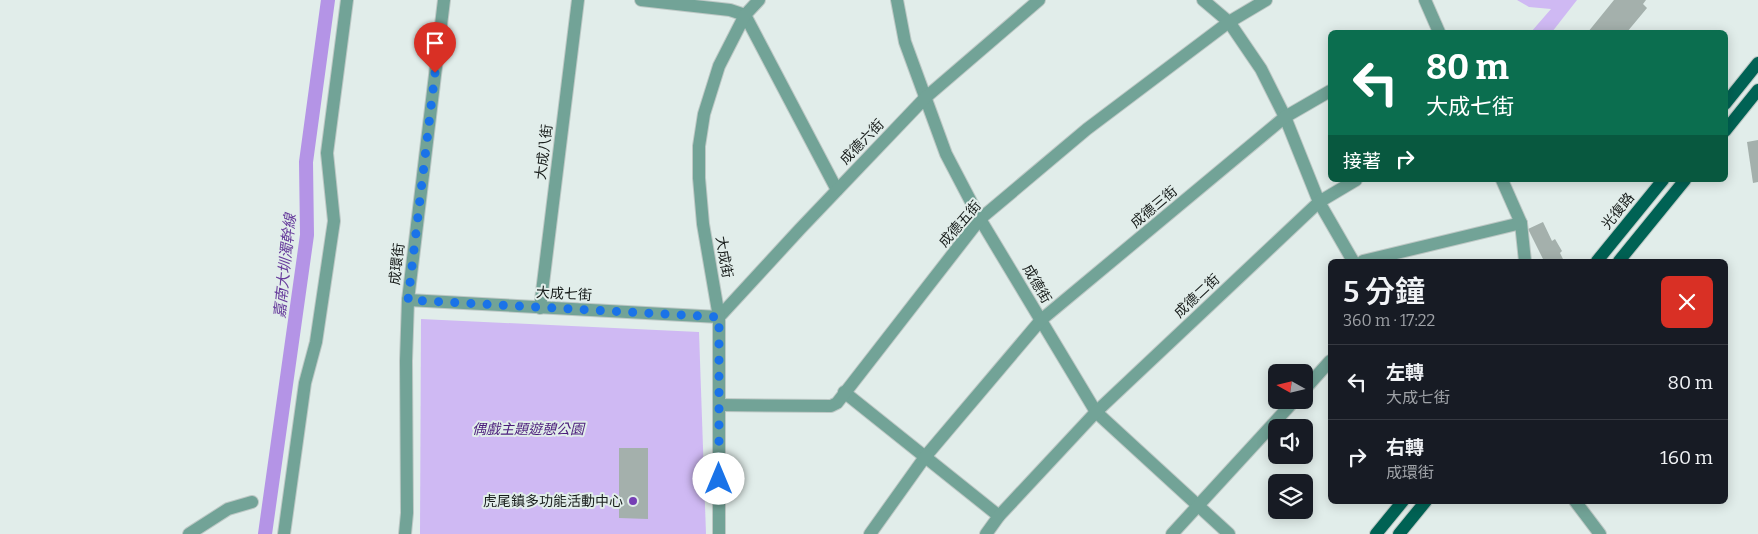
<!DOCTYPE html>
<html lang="zh-TW">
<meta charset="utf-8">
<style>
:root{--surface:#171b24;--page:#242831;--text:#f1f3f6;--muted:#9ea1a6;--line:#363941}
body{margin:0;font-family:Bitter,"Noto Sans TC",serif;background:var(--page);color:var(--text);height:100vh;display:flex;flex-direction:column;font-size:19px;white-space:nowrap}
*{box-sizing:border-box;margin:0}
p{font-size:16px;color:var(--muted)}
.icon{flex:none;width:28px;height:28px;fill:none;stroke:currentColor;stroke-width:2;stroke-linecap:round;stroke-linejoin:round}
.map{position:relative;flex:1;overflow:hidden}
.drawer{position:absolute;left:1328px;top:259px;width:400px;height:245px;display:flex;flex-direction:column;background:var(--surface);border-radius:8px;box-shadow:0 2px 12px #0003}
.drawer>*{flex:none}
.banner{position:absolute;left:1328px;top:30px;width:400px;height:152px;border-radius:8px;box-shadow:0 2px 12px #0003;background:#0b6e4f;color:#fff;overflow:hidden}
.needle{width:32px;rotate:278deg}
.tools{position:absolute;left:1268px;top:364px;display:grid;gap:10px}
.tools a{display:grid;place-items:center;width:45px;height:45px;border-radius:8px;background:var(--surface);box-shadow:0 2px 12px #0003;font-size:25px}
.pin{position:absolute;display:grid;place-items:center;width:42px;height:42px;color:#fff;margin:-51px -21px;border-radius:50% 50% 50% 0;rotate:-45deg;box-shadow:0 0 5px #0007}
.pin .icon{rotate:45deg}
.me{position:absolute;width:55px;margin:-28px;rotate:0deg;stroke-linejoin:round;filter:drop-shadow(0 0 4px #0008)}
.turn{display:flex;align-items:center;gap:18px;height:105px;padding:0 15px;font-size:22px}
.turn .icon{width:65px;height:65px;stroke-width:2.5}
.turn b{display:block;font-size:35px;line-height:42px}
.then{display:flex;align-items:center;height:48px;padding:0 15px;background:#0003;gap:10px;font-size:19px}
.round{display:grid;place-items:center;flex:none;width:52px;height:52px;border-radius:8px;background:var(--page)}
.head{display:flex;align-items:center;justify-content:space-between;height:85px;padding:0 15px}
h1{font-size:30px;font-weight:600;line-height:38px}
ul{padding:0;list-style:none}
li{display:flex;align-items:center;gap:15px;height:75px;padding:0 15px;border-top:1px solid var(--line)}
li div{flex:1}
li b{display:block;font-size:19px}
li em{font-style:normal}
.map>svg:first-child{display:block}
.green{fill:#cfb9f3}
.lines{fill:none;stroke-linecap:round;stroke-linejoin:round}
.canal{stroke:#b494e6;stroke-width:14}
.building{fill:#a4b0ac}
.minor-casing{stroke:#bdc8c5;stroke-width:14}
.major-casing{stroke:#bdc8c5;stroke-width:14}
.minor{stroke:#72a397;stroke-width:12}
.major{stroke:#006254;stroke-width:12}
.route{stroke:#1a73e8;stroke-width:9;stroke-dasharray:0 16.2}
.poi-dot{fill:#763fb5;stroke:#e1edea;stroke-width:2}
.labels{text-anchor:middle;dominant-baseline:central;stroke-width:4;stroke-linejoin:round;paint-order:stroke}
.street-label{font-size:14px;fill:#181d1b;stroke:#e1edea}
.park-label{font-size:14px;font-style:italic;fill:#4a1b7a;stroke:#e1edea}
.poi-label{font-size:14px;fill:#181d1b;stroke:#e1edea;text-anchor:end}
.water-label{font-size:15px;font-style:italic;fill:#673c9c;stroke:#e1edea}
</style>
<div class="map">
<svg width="1758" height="534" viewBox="0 0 1758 534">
<rect width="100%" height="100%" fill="#e1edea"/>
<g class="green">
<polygon points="1517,0 1577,0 1552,32 1531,32 1551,9 1529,7"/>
<polygon points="421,319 699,332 706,534 420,534"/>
</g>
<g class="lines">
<polyline class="canal" points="265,534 307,235 306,162 328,0"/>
</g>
<g class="building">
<polygon points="1614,0 1646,0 1643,4 1647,8 1627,32 1622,32 1619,30 1617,32 1588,32"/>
<polygon points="1758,140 1758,182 1753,183 1747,142"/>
<polygon points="1543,222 1552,241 1555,239 1562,251 1560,253 1564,261 1544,261 1528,229"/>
<polygon points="619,448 648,448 648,519 619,518"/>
</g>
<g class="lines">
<g class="minor-casing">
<g id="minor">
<polyline points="641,0 730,10 745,15 837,190"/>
<polyline points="897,0 905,42 946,154 980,219 1096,412 1229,534"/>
<polyline points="1203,0 1229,22 1261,69 1285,117 1319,202 1353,261"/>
<polyline points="1425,0 1439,32"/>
<polyline points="1502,180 1521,223 1525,261"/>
<polyline points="1363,261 1521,223"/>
<polyline points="408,300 719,317 800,229 925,98 1039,0"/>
<polyline points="540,308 578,0"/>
<polyline points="1304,390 1330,361"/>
<polyline points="844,392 999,516"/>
<polyline points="719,405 831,406 837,403 980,219 1087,129 1229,22 1266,0"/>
<polyline points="1575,501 1600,534"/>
<polyline points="189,534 228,509 252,502"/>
<polyline points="284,534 305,383 316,342 334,221 327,153 347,0"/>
<polyline points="405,534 407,513 406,361 408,300 444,0"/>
<polyline points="719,534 719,317 703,224 699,178 699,146 704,114 719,66 745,15 759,0"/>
<polyline points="870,534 925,457 1041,320 1285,117 1330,91"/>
<polyline points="986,534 999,516 1096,412 1319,202 1356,180"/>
<polyline points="1172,534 1295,400"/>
</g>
</g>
<g class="major-casing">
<g id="major">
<polyline points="1725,104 1758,63"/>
<polyline points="1725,131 1758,90"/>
<polyline points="1597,261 1663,180"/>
<polyline points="1619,261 1685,180"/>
<polyline points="1376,534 1403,501"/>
<polyline points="1399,534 1426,501"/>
</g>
</g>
<use href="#minor" class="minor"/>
<use href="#major" class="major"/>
</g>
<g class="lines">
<polyline class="route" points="435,73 408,300 719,317 719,479"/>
</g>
<circle class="poi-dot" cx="633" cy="501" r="5"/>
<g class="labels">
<g class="street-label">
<text transform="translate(862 142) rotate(-46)">成德六街</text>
<text transform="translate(544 152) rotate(-83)">大成八街</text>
<text transform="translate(1154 207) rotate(-40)">成德三街</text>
<text transform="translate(1618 211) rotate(-51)">光復路</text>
<text transform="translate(960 224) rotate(-49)">成德五街</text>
<text transform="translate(724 257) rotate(80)">大成街</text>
<text transform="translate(397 264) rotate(-83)">成環街</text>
<text transform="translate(1037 284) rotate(60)">成德街</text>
<text transform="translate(564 294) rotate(3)">大成七街</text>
<text transform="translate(1197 296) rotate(-43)">成德二街</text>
</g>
<g class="park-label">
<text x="528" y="429">偶戲主題遊憩公園</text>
</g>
<g class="poi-label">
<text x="623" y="501">虎尾鎮多功能活動中心</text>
</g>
<g class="water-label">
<text transform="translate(285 266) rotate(-84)">嘉南大圳濁幹線</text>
</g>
</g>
</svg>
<div class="tools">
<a><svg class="needle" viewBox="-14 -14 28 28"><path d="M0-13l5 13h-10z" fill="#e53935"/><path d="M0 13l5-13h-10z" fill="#9ea1a6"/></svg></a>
<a><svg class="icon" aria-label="sound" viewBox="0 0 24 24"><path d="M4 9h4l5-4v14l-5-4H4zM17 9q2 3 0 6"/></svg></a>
<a><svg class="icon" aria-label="layers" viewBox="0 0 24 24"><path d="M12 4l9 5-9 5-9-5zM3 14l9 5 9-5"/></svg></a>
</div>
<div class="pin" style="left:435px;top:73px;background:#d93025"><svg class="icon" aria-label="arrive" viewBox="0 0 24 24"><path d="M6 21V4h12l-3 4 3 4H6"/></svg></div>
<svg class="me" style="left:719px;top:479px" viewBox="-20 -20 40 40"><circle r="19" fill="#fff"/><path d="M0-13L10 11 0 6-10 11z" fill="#1a73e8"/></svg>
<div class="banner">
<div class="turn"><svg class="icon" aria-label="left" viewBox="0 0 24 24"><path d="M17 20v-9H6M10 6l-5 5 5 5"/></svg><div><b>80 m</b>大成七街</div></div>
<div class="then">接著<svg class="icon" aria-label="right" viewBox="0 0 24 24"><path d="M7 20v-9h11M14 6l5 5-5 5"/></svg></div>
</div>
<section class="drawer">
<div class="head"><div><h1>5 分鐘</h1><p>360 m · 17:22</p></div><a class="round" style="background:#d93025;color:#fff"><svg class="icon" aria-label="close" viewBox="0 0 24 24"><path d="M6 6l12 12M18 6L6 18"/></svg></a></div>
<ul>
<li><svg class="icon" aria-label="left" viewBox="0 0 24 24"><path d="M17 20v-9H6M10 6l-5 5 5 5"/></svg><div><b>左轉</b><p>大成七街</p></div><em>80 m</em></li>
<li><svg class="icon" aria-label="right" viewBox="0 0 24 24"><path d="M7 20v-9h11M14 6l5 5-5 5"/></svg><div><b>右轉</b><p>成環街</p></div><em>160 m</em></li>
</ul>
</section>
</div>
